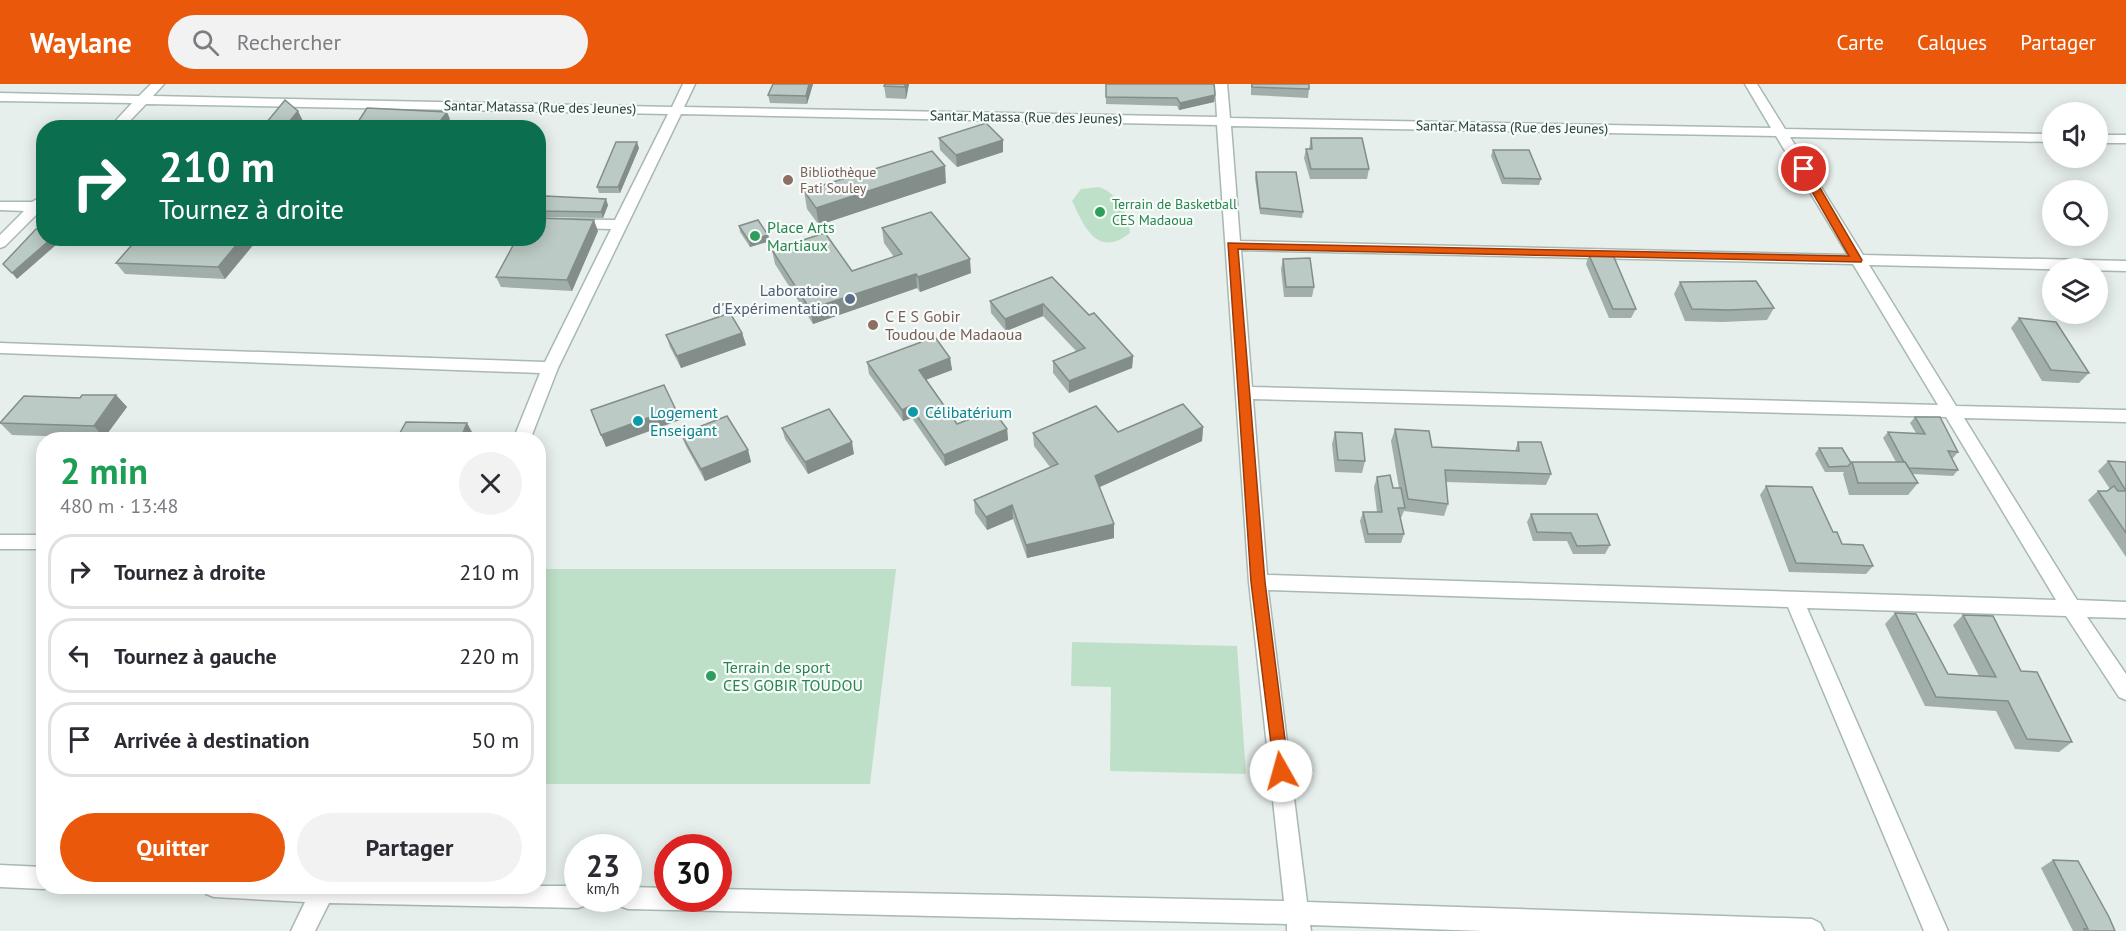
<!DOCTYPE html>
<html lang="fr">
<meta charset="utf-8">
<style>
:root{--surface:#fff;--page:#f2f2f3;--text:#2b2b33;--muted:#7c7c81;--line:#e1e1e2;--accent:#ea580c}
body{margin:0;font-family:"PT Sans",sans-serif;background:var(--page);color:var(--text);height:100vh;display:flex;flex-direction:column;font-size:22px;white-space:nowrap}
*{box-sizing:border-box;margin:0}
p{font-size:20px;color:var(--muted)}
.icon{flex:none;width:33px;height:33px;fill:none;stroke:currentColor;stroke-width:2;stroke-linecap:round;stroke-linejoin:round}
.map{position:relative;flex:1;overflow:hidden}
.sheet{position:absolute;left:36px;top:348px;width:510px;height:462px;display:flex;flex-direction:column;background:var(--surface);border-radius:24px;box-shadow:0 3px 15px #0003}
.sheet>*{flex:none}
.banner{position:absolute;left:36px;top:36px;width:510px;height:126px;border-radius:24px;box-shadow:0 3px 15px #0003;background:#0b6e4f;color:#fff;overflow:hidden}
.controls{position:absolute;left:2042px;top:18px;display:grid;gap:12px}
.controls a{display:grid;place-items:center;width:66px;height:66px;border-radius:50%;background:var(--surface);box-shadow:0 3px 15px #0003;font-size:30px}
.speed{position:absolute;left:564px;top:750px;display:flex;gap:12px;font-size:30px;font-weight:700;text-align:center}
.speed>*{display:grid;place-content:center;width:78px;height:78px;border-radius:50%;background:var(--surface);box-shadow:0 3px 15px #0003;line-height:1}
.speed small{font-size:15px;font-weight:400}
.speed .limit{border:9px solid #d22;background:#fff;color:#111}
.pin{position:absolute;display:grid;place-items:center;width:51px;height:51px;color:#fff;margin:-26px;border:3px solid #fff;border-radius:50%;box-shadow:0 2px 6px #0007}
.me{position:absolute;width:66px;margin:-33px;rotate:353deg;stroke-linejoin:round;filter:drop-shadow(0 0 4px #0008)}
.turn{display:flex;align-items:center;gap:21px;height:126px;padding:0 24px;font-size:27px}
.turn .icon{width:78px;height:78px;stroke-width:2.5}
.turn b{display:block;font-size:42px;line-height:51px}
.round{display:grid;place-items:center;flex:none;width:63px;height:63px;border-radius:32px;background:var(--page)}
.summary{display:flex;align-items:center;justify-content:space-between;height:102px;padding:0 24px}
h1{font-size:36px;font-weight:700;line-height:45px;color:#1e9e55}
.action{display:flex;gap:12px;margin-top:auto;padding:12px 24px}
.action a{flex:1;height:69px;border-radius:36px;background:var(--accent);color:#fff;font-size:24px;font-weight:700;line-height:69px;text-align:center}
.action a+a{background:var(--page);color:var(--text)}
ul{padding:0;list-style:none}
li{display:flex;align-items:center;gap:18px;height:75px;margin:0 12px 9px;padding:0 12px;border:3px solid var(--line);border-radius:24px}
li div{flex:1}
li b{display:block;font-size:22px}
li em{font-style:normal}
header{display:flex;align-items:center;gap:36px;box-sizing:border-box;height:84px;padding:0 30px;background:var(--accent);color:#fff}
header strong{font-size:28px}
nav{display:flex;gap:33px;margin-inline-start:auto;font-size:21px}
.search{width:420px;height:54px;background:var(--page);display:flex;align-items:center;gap:15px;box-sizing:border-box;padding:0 21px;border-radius:33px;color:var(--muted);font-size:22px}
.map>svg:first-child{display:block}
.green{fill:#bfe0c8}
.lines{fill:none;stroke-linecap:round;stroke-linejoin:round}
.minor-casing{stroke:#a8b8b2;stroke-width:3}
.minor{fill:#fff;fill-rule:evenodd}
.wall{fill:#a1aea9}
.shaded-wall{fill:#838d89}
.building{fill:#bbcac4;stroke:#838d89;stroke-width:1.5}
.route{fill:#ea580c;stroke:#983908;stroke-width:1.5}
.education-dot{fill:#8d6e63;stroke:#f7fbf9;stroke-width:2}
.leisure-dot{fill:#2e9e5b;stroke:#f7fbf9;stroke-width:2}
.service-dot{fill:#5c6f8a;stroke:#f7fbf9;stroke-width:2}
.culture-dot{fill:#0f9aa8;stroke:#f7fbf9;stroke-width:2}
.labels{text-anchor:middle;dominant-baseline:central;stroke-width:4.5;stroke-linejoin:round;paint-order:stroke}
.far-street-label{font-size:14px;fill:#24423a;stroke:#f7fbf9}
.far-education-label{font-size:14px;fill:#785e54;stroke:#f7fbf9;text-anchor:start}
.far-leisure-label{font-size:14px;fill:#27864d;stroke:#f7fbf9;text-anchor:start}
.leisure-label{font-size:16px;fill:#27864d;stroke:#f7fbf9;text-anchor:start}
.service-label{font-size:16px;fill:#4e5e75;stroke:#f7fbf9;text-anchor:end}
.education-label{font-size:16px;fill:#785e54;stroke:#f7fbf9;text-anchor:start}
.culture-label{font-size:16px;fill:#0d838f;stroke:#f7fbf9;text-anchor:start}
</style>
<header>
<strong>Waylane</strong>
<div class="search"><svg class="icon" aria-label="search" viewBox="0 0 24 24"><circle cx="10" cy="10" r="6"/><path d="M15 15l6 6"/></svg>Rechercher</div>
<nav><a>Carte</a><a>Calques</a><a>Partager</a></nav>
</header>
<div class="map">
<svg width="2126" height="847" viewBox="0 0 2126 847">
<rect width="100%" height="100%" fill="#e6efeb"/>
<g class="green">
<path d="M1099,103C1117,109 1129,130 1130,149C1097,175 1084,142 1072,117L1081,105Z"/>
<polygon points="539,485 896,485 870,700 539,700"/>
<polygon points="1072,558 1237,562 1246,690 1110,687 1111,603 1071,602"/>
</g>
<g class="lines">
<g class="minor-casing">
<g id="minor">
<path d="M151,0H164L153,12L672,23L683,0H695L684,23L1217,33L1215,0H1227L1230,34L1771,44L1745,0H1757L1785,45L2052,50V58L1790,53L1863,171L2126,177V187L1869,181L1956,322L2126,326V338L1964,334L2077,516L2126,518V534L2087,533L2126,590V616L2119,613L2066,532L1807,524L1948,847H1924L1788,523L1268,506L1307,818L1812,835L1820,839L1824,847H1484L1310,841L1311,847H1287V840L628,825L620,822L617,814H628V803L668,804V814H718V805L1284,817L1249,498L1217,41L681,30L558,284L530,356H513L540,289L0,269V259L545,278L611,145L538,143V135L615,136L668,30L146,20L123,44H109L132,19L0,17V9L139,12ZM1231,42L1776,52L1848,171L1240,157ZM1241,166L1853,180L1938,321L1252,303ZM1253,315L1946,333L2056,516L1267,491Z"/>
<rect x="2097" y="51" width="29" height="8"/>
<polygon points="44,111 44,127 40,127 5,162 0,164 0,151 24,127 0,126 0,118 32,118"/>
<rect x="0" y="451" width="44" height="14"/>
<polygon points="0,781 44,783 44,802 50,802 44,805 0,803"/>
<polygon points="203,802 578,802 578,814 589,814 586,821 578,824 329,819 315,847 291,847 305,818 214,813 206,810"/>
</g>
</g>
<use href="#minor" class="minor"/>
</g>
<g class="wall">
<polygon points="773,0 813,0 807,20 770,19 768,11"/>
<polygon points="885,0 909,0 906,15 886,14 884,2"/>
<polygon points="1106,0 1215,11 1214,18 1179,26 1177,22 1106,20"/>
<polygon points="1251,0 1309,0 1309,5 1308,14 1251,11"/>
<polygon points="939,54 1003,56 1003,68 957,83 940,66"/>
<polygon points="1311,54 1369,85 1367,95 1310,95 1304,74 1306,65 1309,65"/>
<polygon points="639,64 620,109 599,109 597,103"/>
<polygon points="1493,66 1541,95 1539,101 1502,100 1491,72"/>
<polygon points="1256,88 1303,128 1302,134 1260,130 1255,94"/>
<polygon points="946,99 819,141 807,125 804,107"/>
<polygon points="608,121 603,134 540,133 538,130 538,124"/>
<polygon points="739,142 768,151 770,157 750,163 740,148"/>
<polygon points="882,144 971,189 920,208 917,204 813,240 775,180 772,166 852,187 894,173 884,159"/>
<polygon points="598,147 572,207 501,203 496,193"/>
<polygon points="138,154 259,154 225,195 125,190 116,179"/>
<polygon points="1589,171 1636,225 1631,234 1609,234 1586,180"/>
<polygon points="1283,175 1314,203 1312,213 1284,213 1281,185"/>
<polygon points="1052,193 1089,231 1133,272 1132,284 1069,309 1053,289 1053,277 1077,268 1043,232 1006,247 991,229 990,217"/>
<polygon points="1680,198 1774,224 1767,236 1723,238 1685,237 1674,210"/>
<polygon points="2019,234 2089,289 2079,299 2042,297 2011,244"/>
<polygon points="742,249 746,261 681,284 670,263 666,251"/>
<polygon points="950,274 952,286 925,296 957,340 1007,345 1008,356 945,382 912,334 903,337 869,290 867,278"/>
<polygon points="116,311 127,323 104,354 12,351 0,339 80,314"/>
<polygon points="1915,333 1958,368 1953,374 1952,374 1958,386 1953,392 1913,390 1918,399 1908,411 1849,411 1843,390 1844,388 1825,388 1815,370 1819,364 1851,379 1852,378 1896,378 1883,354 1888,348 1916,349 1910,339"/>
<polygon points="1203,343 1202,357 1100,403 1114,454 1027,474 1013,435 987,446 975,429 974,416 1050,383 1034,362 1033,349 1118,348"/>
<polygon points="782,344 854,370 808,390 785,355"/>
<polygon points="1395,345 1432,363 1515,367 1518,358 1551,390 1546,401 1446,398 1448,420 1444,432 1404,427 1401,434 1400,434 1404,450 1401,459 1365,459 1360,437 1363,428 1377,428 1374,403 1377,393 1393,404 1399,404 1391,357"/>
<polygon points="1335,348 1365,377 1362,389 1335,388 1332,360"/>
<polygon points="681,350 748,366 751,378 705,397 686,362"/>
<polygon points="2108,377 2126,378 2126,473 2088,416 2098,407 2107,407 2110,405 2098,387"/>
<polygon points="1766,402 1833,448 1842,460 1873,482 1866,490 1789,488 1760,411"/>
<polygon points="1531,430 1610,461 1605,470 1573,470 1567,457 1533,457 1527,438"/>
<polygon points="1895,529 1948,590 1979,592 1953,541 1963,531 2021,587 2072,658 2059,668 2015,665 1996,627 1925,622 1885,540"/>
<polygon points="2053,776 2115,847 2073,847 2041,784"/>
</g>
<g class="shaded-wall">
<polygon points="809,0 813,0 807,20 806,12"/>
<polygon points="905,0 909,0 906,15 905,3"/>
<polygon points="1215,11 1214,18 1179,26 1180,19"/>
<polygon points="298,27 303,37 298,44 284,44"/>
<polygon points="447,28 450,35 444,44 435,44"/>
<polygon points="1003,56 1003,68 957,83 956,71"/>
<polygon points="637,58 639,64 620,109 618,103"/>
<polygon points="945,82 946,99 819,141 816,124"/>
<polygon points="606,115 608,121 603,134 601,128"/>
<polygon points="594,136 598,147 572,207 567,196"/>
<polygon points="768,151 770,157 750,163 749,157"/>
<polygon points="52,154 64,154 17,195 12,189"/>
<polygon points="242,154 259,154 225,195 218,183"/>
<polygon points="970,175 971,189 920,208 918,193"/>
<polygon points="916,190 917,204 813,240 810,225"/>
<polygon points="1043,220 1043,232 1006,247 1005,235"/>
<polygon points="742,249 746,261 681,284 677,272"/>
<polygon points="1133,272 1132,284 1069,309 1069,297"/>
<polygon points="950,274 952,286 920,298 919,286"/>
<polygon points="116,311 127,323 104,354 94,342"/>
<polygon points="910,322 912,334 903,337 902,326"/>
<polygon points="675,324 680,336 606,363 601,351"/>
<polygon points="467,339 472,348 469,356 460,356"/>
<polygon points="1203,343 1202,357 1095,405 1095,392"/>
<polygon points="1007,345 1008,356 945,382 944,371"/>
<polygon points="852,358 854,370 808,390 805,378"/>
<polygon points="748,366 751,378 705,397 701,385"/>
<polygon points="1012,421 1013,435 987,446 986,433"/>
<polygon points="1114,440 1114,454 1027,474 1026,461"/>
</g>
<g class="building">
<polygon points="773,0 809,0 806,12 768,11"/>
<polygon points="885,0 905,0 905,3 884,2"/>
<polygon points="1106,0 1214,0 1215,11 1180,19 1177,14 1106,13"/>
<polygon points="1252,0 1309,0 1309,5 1252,3"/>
<polygon points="285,16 298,27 284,44 262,44"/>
<polygon points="367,24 447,28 435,44 354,44"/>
<polygon points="986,39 1003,56 956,71 939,54"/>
<polygon points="1311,54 1362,54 1369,85 1311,85 1306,65 1312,65"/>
<polygon points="616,58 637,58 618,103 597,103"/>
<polygon points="1493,66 1529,66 1541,95 1504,94"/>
<polygon points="932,67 945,82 816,124 804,107"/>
<polygon points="1256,88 1296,88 1303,128 1260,124"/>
<polygon points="545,112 606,115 601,128 538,127 538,124"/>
<polygon points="931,128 970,175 918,193 916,190 810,225 772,166 825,149 852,187 902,170 882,144"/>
<polygon points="538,134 594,136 567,196 496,193 517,154 538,154"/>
<polygon points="758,136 768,151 749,157 739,142"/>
<polygon points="36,145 44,146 44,154 52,154 12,189 3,180"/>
<polygon points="138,154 242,154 218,183 116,179"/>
<polygon points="1589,171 1613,171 1636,225 1613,225"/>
<polygon points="1310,174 1314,203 1286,203 1283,175"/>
<polygon points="1052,193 1089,231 1094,229 1133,272 1069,297 1053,277 1085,264 1043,220 1005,235 990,217"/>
<polygon points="1756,197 1774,224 1729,226 1692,225 1680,198"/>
<polygon points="730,229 742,249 677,272 666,251"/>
<polygon points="2019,234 2056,238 2089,289 2051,286"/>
<polygon points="935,253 950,274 919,286 957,340 993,326 1007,345 944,371 910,322 902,326 867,278"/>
<polygon points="664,301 675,324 601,351 591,326"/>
<polygon points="82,311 116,311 94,342 0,339 24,312 80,314"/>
<polygon points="1183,320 1203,343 1095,392 1114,440 1026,461 1012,421 986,433 974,416 1058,380 1033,349 1096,322 1118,348"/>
<polygon points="829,325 852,358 805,378 782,344"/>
<polygon points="727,332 748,366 701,385 681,350"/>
<polygon points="1915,333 1940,333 1958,368 1948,367 1958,386 1909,384 1905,378 1904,378 1888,348 1925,350"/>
<polygon points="406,338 467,339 460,356 396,356"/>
<polygon points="1395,345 1429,347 1432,363 1519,367 1518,358 1541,358 1551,390 1445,386 1448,420 1408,415"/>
<polygon points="1335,348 1362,349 1365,377 1338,376"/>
<polygon points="1819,364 1842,364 1851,379 1848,382 1829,383"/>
<polygon points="2108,377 2126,378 2126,407"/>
<polygon points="1852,378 1905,378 1918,399 1858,399"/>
<polygon points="1390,391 1393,404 1401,404 1405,424 1398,424 1404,450 1368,450 1363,428 1382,428 1377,393"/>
<polygon points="1766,402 1812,403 1833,448 1837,448 1842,460 1863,461 1873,482 1796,479"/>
<polygon points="2114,402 2118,407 2126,407 2126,449 2098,407 2107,407"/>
<polygon points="1531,430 1597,430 1610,461 1577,462 1571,449 1537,448"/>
<polygon points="1895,529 1916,530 1948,590 1996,593 1963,531 1993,532 2021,587 2037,588 2072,658 2027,655 2008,617 1936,613"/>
<polygon points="2053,776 2078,777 2109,833 2115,847 2085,847 2084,845 2088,845"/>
</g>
<polygon class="route" points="1804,82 1809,85 1862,176 1861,178 1238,165 1265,498 1289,687 1286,692 1281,694 1275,692 1251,498 1228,159 1849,172 1799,85"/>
<g class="education-dot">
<circle cx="788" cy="96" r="6"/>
<circle cx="873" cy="241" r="6"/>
</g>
<g class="leisure-dot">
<circle cx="1100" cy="128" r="6"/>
<circle cx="755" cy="152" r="6"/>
<circle cx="711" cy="592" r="6"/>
</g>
<circle class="service-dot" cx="850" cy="215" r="6"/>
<g class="culture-dot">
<circle cx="913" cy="328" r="6"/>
<circle cx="638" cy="337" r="6"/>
</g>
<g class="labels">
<g class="far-street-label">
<text transform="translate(540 23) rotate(1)">Santar Matassa (Rue des Jeunes)</text>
<text transform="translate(1026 33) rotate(1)">Santar Matassa (Rue des Jeunes)</text>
<text transform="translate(1512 43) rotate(1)">Santar Matassa (Rue des Jeunes)</text>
</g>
<g class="far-education-label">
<text x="800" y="88">Bibliothèque<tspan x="800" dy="16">Fati Souley</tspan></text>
</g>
<g class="far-leisure-label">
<text x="1112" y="120">Terrain de Basketball<tspan x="1112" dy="16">CES Madaoua</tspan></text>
</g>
<g class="leisure-label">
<text x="767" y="143">Place Arts<tspan x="767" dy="18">Martiaux</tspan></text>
<text x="723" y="583">Terrain de sport<tspan x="723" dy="18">CES GOBIR TOUDOU</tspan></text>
</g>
<g class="service-label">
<text x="838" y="206">Laboratoire<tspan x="838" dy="18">d'Expérimentation</tspan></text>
</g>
<g class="education-label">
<text x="885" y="232">C E S Gobir<tspan x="885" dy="18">Toudou de Madaoua</tspan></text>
</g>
<g class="culture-label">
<text x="650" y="328">Logement<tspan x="650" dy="18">Enseigant</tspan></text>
<text x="925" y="328">Célibatérium</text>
</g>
</g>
</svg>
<div class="controls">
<a><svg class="icon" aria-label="sound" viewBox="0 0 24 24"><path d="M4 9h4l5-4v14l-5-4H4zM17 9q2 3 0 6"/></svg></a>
<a><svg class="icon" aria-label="search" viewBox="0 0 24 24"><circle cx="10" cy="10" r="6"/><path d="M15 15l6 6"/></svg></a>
<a><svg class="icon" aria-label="layers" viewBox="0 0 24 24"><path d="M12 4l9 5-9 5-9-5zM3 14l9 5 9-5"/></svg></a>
</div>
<div class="speed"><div>23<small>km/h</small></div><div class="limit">30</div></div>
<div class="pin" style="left:1804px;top:85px;background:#d93025"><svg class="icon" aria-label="arrive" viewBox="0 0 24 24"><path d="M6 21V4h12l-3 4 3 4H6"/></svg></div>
<svg class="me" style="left:1281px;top:687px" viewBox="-20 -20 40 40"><circle r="19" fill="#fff"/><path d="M0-13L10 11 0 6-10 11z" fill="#ea580c"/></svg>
<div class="banner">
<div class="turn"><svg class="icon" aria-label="right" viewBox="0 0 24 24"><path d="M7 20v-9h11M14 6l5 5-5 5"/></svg><div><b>210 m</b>Tournez à droite</div></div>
</div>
<section class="sheet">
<div class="summary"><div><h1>2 min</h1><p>480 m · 13:48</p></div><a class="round"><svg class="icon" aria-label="close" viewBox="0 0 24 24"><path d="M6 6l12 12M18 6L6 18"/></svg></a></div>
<ul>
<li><svg class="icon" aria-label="right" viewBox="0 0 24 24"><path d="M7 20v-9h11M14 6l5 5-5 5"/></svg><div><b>Tournez à droite</b></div><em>210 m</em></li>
<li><svg class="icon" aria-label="left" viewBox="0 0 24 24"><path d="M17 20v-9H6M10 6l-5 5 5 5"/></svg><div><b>Tournez à gauche</b></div><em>220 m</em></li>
<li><svg class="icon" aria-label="arrive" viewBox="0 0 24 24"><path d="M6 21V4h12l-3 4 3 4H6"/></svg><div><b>Arrivée à destination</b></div><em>50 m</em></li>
</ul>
<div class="action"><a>Quitter</a><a>Partager</a></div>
</section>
</div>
